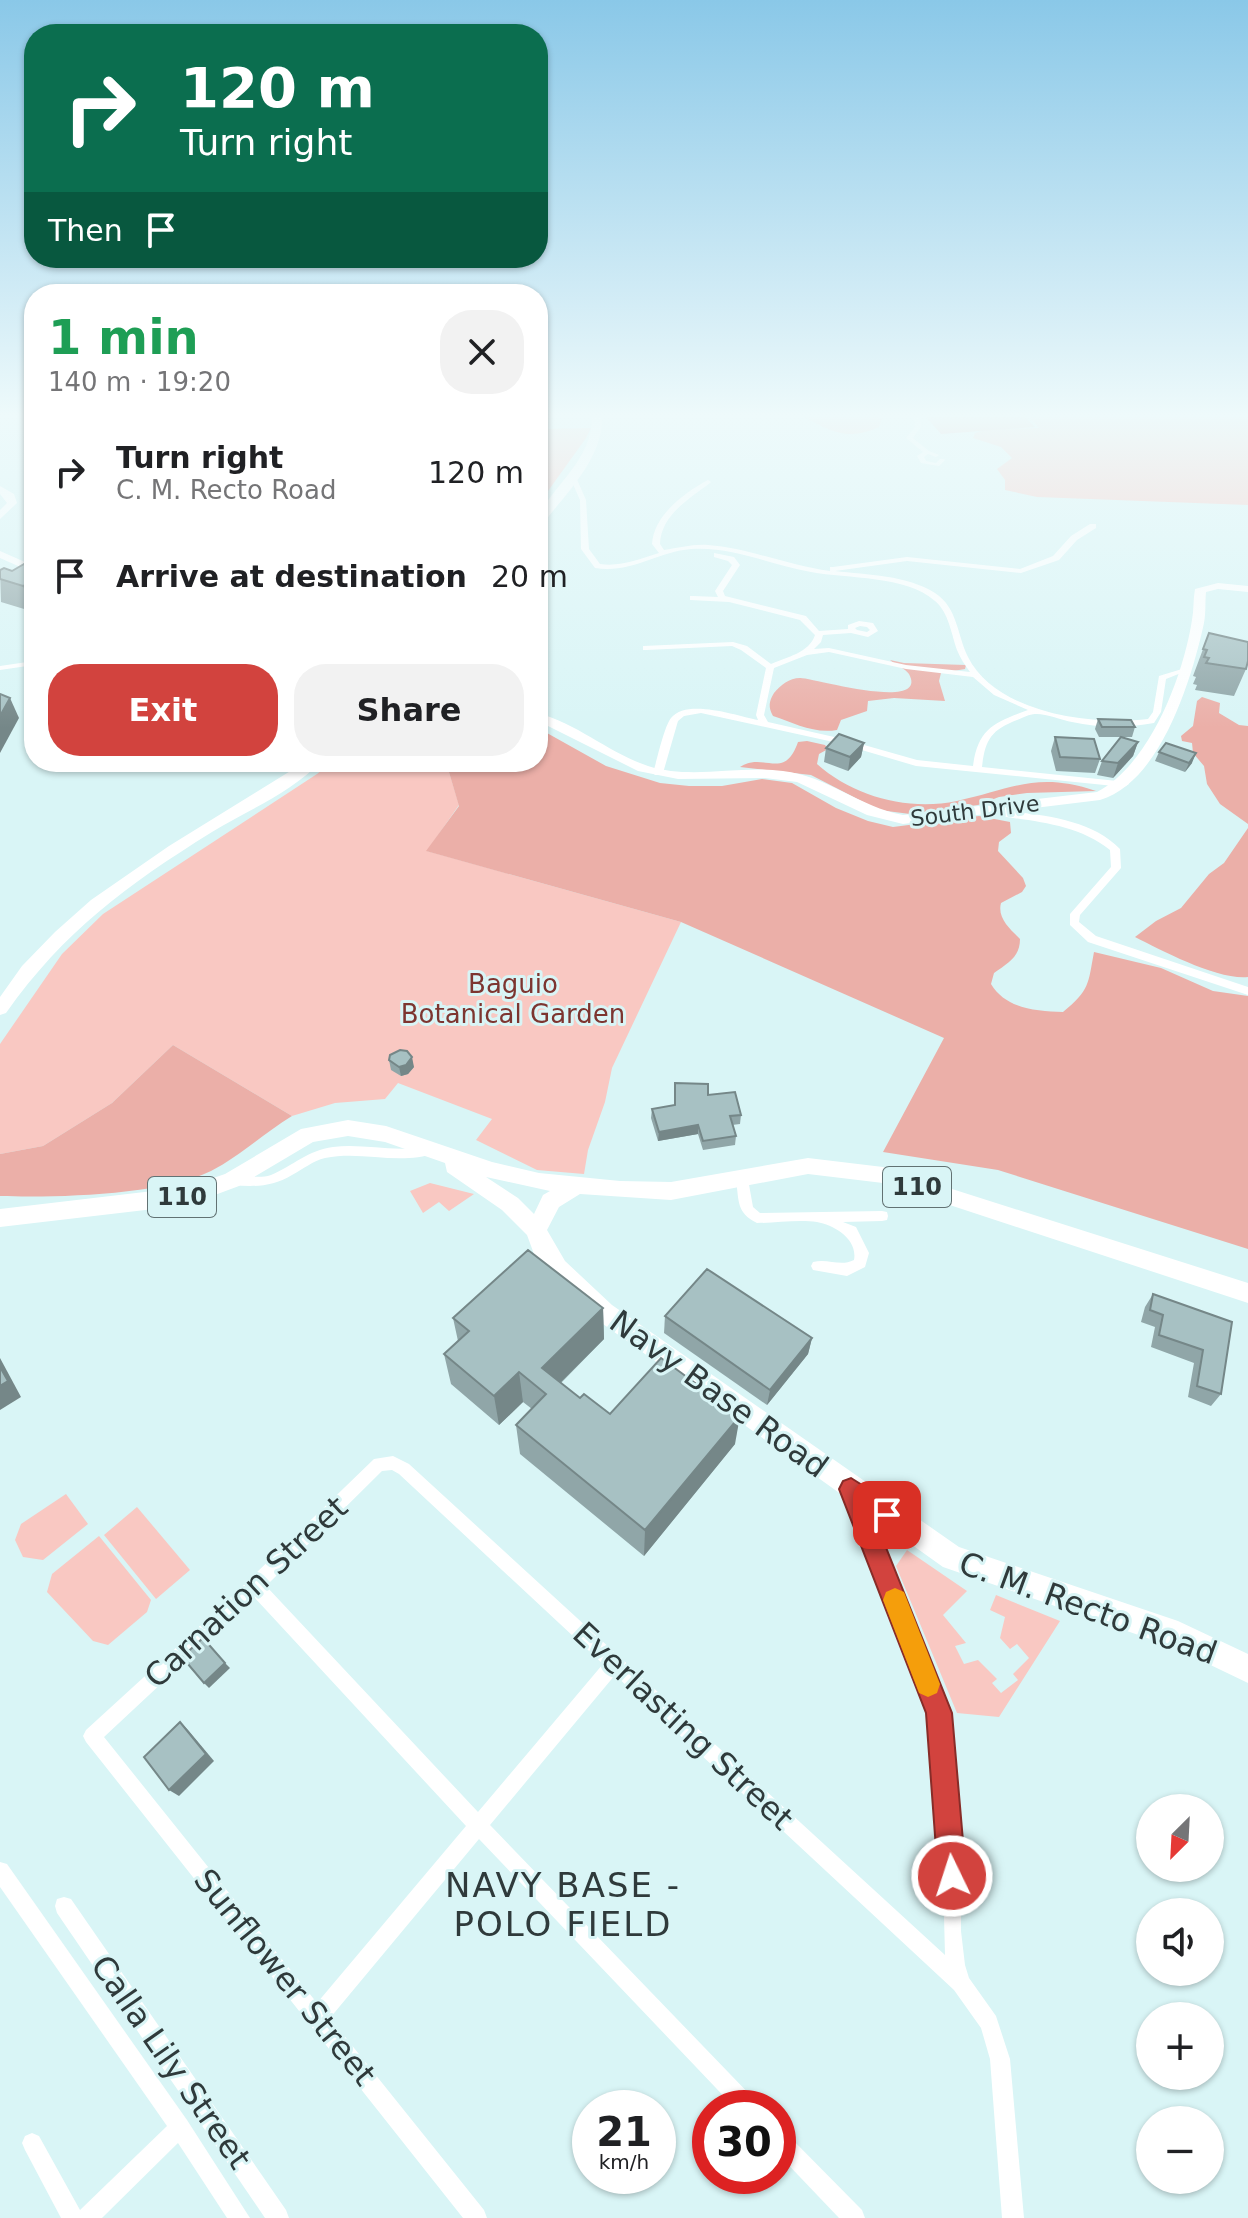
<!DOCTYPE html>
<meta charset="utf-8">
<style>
:root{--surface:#fff;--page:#f2f2f2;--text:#202124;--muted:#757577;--accent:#d2433e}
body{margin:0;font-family:"DejaVu Sans",sans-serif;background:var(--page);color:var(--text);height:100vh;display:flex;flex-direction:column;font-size:30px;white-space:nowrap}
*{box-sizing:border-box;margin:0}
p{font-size:26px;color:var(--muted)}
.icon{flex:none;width:44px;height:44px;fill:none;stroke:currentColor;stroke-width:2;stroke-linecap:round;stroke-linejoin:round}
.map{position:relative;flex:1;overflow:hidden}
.drawer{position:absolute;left:24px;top:284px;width:524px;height:488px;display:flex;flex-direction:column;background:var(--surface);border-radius:32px;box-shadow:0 2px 6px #0004}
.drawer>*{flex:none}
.banner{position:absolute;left:24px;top:24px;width:524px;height:244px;border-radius:32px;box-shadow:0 2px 6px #0004;background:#0b6e4f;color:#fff;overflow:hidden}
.needle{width:52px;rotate:204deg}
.controls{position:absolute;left:1136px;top:1794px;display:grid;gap:16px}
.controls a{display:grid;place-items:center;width:88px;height:88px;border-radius:50%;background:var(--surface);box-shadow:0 2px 6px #0004;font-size:40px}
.speed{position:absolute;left:572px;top:2090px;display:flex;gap:16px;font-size:40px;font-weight:700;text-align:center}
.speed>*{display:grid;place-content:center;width:104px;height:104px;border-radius:50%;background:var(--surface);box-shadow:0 2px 6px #0004;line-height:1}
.speed small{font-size:20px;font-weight:400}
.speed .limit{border:12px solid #d22;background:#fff;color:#111}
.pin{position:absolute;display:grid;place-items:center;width:68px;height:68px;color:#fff;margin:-34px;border-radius:16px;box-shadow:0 4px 12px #0006}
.me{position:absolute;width:88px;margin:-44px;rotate:356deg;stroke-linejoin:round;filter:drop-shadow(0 0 6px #0008)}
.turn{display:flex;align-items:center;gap:28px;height:168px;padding:0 24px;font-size:36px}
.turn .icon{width:104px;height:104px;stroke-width:2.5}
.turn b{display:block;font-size:56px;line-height:68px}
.then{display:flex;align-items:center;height:76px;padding:0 24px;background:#0003;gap:16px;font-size:30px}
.round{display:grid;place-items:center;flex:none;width:84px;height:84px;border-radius:32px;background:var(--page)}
.headline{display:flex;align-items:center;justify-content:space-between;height:136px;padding:0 24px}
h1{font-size:48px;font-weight:700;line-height:60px;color:#1e9e55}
.action{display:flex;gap:16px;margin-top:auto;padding:16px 24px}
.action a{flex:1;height:92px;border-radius:32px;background:var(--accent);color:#fff;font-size:32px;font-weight:700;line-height:92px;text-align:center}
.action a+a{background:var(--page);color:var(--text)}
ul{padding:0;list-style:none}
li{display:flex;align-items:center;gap:24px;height:104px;padding:0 24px}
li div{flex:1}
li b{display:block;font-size:30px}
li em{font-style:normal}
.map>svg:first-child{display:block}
.green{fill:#f9c8c2}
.forest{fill:#ebafa8}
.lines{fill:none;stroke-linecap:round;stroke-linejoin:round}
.street{fill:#fff;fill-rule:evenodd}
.secondary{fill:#fff;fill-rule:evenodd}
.primary{fill:#fff;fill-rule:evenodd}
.wall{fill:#90a6a8}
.shaded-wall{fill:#758788}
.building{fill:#a7c1c3;stroke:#758788;stroke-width:2}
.route{fill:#d2433e;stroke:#882c28;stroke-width:2}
.slow{fill:#f59e0b}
.labels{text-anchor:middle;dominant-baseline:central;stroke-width:6;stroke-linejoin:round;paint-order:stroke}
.far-street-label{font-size:22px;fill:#2f3a3b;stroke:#d9f5f6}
.shield{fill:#d9f5f6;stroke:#627273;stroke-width:2}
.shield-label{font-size:24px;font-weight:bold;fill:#2f3a3b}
.park-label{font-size:26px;fill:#7d3530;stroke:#d9f5f6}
.near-street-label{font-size:32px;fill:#2f3a3b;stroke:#d9f5f6}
.near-neighbourhood-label{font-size:34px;letter-spacing:2px;fill:#2f3a3b;stroke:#d9f5f6}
</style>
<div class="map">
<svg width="1248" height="2218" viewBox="0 0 1248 2218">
<rect width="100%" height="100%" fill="#d9f5f6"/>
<g class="green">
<path d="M804,417H879L882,419L879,427C849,441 832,432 804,417Z"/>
<polygon points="1029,417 1248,417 1248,505 1037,497 1005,490 1005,480 997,469 1012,458 1001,447 973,438 975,433 989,429 1039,428"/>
<polygon points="591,428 586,438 538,505 538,429"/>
<polygon points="324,762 446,762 459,805 427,851 681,922 612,1068 605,1102 588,1150 584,1174 537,1170 476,1140 492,1119 398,1083 385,1099 335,1103 292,1116 173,1045 112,1103 43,1146 0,1154 0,1044 62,954 103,914 317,774 328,765"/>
<polygon points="430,1183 474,1194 449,1211 439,1202 423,1213 410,1191"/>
<polygon points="66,1494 88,1524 43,1560 23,1557 15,1540 21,1524"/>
<polygon points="137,1507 190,1570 156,1599 104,1535"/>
<polygon points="99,1536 151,1600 147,1612 108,1645 93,1641 47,1592 52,1574"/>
<polygon points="907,1550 967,1591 943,1615 966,1643 955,1646 964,1664 978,1660 997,1679 992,1683 1001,1693 1018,1680 1013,1674 1029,1658 1017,1644 1010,1649 1000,1638 1005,1617 990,1610 996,1595 1060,1621 999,1717 957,1713 896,1566"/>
</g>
<g class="forest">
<polygon points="926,417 1025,417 1035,427 941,434"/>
<path d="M890,660L904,663L966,665L965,669L941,673L939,681L945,701L894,698L868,701L867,711L841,720L837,730C814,734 794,723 773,716C768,707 769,701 774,693C781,685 789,678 800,678C809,677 930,713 909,674C905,668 895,665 890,660Z"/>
<polygon points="1202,697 1220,703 1219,713 1239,725 1248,726 1248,824 1220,804 1207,784 1204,766 1193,753 1192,743 1182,741 1181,736 1193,726 1197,701"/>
<path d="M538,728L606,766L660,783L689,786H722L762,779L792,783L836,808L868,821L893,827L979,816L1010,822L1011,833L999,842L998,851L1023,878L1026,886L1022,892L1001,903C997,918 1010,929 1020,939C1020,957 1008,963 994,973L991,984C1006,1009 1036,1011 1063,1012C1090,990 1088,984 1094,952L1161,968L1213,991L1248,996V1249L998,1170L883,1152L944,1038L681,922L426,851L459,806L446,762H538Z"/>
<path d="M807,741L825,745L828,749L819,754L817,764C854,797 908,811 957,801C1012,789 1037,771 1096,791L1027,793L999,797L978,805L910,814L879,810L811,775L740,767C764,751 784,782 798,742Z"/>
<path d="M1248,828V977C1217,980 1163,951 1135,937L1156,921L1181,908L1209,874L1224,863Z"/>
<path d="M173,1045L292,1116C264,1133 240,1156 211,1171C163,1195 56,1198 0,1196V1154L43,1146L112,1103Z"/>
</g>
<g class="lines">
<g class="street">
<polygon points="914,417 920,417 921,427 913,438 929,451 939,455 936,457 928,454 924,457 926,461 936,463 940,459 944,459 945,460 939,466 921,463 917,456 923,452 906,438 915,427"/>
<path d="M572,473L575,475L586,500L589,549L600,564C621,567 639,559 659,553L652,544C654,515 684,493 708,480L711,482L710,483C689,499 661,515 660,544L664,550C679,548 692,544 708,545C749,548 789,566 830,571V567H833L907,557L1020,569L1053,556L1071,536L1090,524H1096V528L1077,540L1059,560L1021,573L907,561L835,571C867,575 907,575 935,593C958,608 957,635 968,657C996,713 1091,726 1148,719L1153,712L1159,676L1182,669L1186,671L1166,679L1161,712L1154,723C1127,728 1099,728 1072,722C1062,720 1044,713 1035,714C1030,714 1022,718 1017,720C991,730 985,740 982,767L1127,782L1129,784L1124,787L916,766L838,743L701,713L684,716L678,721L663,773L661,775H655L653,773C657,760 664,727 671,718C687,698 737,716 758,720L756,715L766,668L741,650L732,646L646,650H643V646L733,642L747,646L771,664C787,657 809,653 815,635L800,620L729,602L690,600V596H693L718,597L715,591L732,565L728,561L714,557V553L734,557L740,565L723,591L725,596L806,616L819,631L848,629V625L859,621L873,623L878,631L868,637L851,633L823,635L821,642L814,649L829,648L906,665L970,672C965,665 960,658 957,650C951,633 949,613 935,601C906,575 848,579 811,572C771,565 732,546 691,549C657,552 630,574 595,568L581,549L580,500L569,475ZM860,626L867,627L870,630L867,632L857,630L855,628ZM829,652L906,669L973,677L994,695L1028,710C995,722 978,728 973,766L917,760L843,739L768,722L764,715L774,668L807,655Z"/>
<polygon points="34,661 34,665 0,670 0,666"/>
<path d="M982,807C1027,815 1086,814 1120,849L1121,868L1080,915L1079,922L1096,936L1248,987V995L1088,942L1070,925V914L1111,867L1110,850C1072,820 1024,822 979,812L977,810Z"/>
<path d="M432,1145L436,1147L438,1150L436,1153C397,1166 363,1150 325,1158C313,1161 303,1169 292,1175C272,1187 254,1187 232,1185L228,1184L226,1180L228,1176C242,1173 256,1180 271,1175C293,1166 308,1150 333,1147C366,1143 398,1154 432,1145Z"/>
<path d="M742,1174L746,1175L748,1179L753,1207L760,1213L882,1211L887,1212L888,1216L887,1220L882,1221L843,1222L856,1227L869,1253L865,1267L847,1276L813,1270L811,1266L813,1262C828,1258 840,1267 854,1260C858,1239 834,1225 817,1222C799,1219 775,1223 757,1223C736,1213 739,1200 736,1179L738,1175Z"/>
<path d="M393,1456L409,1464L945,1955L943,1876L930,1713L844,1492L847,1487L852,1485L857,1487L948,1713L961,1876V1931L965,1965L969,1978L996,2016L1010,2059L1024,2218H1002L990,2059L981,2028L954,1990L615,1675L490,1825L756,2101L759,2108H735L479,1839L330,2018L484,2210L487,2218H463L86,1742L83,1736L86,1730L226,1602L374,1459ZM392,1470L399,1474L603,1664L478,1812L266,1586L382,1471ZM254,1597L466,1826L317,2003L104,1737Z"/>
<polygon points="0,1862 7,1864 187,2120 250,2218 227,2218 178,2143 102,2218 61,2218 25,2150 22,2143 25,2136 32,2133 39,2136 80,2210 167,2126 0,1887"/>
<polygon points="64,1897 71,1899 286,2210 289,2218 265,2218 57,1913 55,1906 57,1899"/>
<polygon points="778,2129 785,2132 862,2210 865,2218 839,2218 778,2154"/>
</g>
<g class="secondary">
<path d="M592,417H602C603,459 565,494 542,525L538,526C538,495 593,466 592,417Z"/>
<polygon points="0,486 14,494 17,503 0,519 0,510 7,503 0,494"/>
<polygon points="0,551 34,566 34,573 0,558"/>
<path d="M1218,583L1248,586V592L1218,589L1206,592C1205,602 1206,613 1204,623C1192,678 1161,782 1100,800L903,824L867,815L797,782L765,778L678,779L638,771L538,721V713C578,724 609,753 648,766C692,780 738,765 783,771C827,776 860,807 903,815L1097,792C1150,764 1183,677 1192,620C1194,610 1193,599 1195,589Z"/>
<path d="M305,762H320C294,791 245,812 212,832C127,885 64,931 6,1013L0,1015V997L22,966L55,932L91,900L169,846Z"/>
</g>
<path class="primary" d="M348,1120L386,1126L492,1162L539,1173L620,1181L671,1182L808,1158L883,1167L1248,1283V1303L883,1183L808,1174L671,1200L580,1194L559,1207L547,1230L565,1261L612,1305L959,1547L1178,1621L1248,1654V1683L1173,1647L943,1567L596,1319L549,1275L534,1254L527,1235L502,1210L447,1172L445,1163L385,1142L348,1136L313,1142L239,1186L188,1205L0,1227V1209L187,1187L225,1174L301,1129ZM486,1177L550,1191L543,1195L534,1214L518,1198Z"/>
</g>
<g class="wall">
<polygon points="34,567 34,612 1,602 0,570 12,571"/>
<polygon points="1209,633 1246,669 1234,696 1195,690 1197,685 1193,684 1196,677 1193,676"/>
<polygon points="1098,719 1135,727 1132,737 1099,737 1095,729"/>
<polygon points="1055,737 1100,759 1095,773 1056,771 1051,751"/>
<polygon points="1138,742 1133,756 1113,778 1097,775 1102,761"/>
<polygon points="864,743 861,757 848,771 824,762 826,748"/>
<polygon points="1159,752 1192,763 1185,772 1155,761"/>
<polygon points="389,1060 414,1067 408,1074 401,1076 391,1070"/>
<polygon points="708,1095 741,1115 740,1124 732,1125 736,1136 735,1145 703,1150 698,1134 658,1141 651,1118 652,1109 675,1105"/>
<polygon points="1153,1294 1232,1322 1221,1394 1211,1406 1188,1397 1194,1363 1151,1347 1155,1327 1141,1322 1145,1307"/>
<polygon points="603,1308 604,1339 561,1383 580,1398 610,1414 735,1444 644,1556 520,1454 516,1425 532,1409 523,1402 499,1425 451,1384 444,1354 458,1341 453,1318"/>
<polygon points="665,1316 812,1338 808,1354 767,1405 664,1333"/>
</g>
<g class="shaded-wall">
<polygon points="34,582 34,612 33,613 23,586"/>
<polygon points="10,698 19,718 0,753 0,716"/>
<polygon points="1138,742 1133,756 1113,778 1118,763"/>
<polygon points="864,743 861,757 848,771 850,757"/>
<polygon points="1196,753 1192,763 1185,772 1189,763"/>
<polygon points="412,1057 414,1067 408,1074 401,1076 399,1067"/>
<polygon points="698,1125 698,1134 658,1141 659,1132"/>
<polygon points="603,1308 604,1339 546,1397 542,1368"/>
<polygon points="812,1338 808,1354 767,1405 770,1390"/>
<polygon points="0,1358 21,1397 0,1410"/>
<polygon points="519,1372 523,1402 499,1425 494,1396"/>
<polygon points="740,1416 735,1444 644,1556 645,1530"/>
<polygon points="225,1663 230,1668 209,1688 204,1683"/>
<polygon points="180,1722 188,1730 214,1761 179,1796 169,1790"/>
</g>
<g class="building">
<polygon points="24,564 34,567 34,582 23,586 0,579 0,570 4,568 12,571"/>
<polygon points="1209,633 1248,642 1248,661 1246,669 1206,663 1209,658 1204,657 1207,650 1203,649"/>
<polygon points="0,694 10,698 0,716"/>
<polygon points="1098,719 1131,720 1135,727 1102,727"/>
<polygon points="839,734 864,743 850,757 826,748"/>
<polygon points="1055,737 1094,739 1100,759 1060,757"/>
<polygon points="1121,737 1138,742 1118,763 1102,761"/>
<polygon points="1166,743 1196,753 1189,763 1159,752"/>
<polygon points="400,1050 407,1051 412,1057 406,1065 399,1067 389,1060 390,1055"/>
<polygon points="675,1083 708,1084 708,1095 735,1092 741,1115 730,1116 736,1136 703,1141 698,1125 659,1132 652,1109 675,1105"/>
<polygon points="528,1250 603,1308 542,1368 580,1398 584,1394 610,1414 661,1358 740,1416 645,1530 516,1425 546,1394 519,1372 494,1396 444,1354 469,1331 453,1318"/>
<polygon points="707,1269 812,1338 770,1390 665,1316"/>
<polygon points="1153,1294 1232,1322 1221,1394 1197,1386 1203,1350 1159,1335 1163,1315 1150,1310"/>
<polygon points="0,1367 8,1381 0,1386"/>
<polygon points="203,1638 225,1663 204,1683 182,1657"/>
<polygon points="180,1722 206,1754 169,1790 144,1757"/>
</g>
<linearGradient id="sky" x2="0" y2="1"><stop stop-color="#8ac8e8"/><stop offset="0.57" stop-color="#eefafb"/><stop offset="1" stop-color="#eefafb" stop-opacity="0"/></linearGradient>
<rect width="1248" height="728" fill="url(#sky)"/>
<polygon class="route" points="851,1478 895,1506 899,1515 895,1523 887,1526 875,1520 952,1713 966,1876 962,1885 952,1890 942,1885 938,1876 926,1713 839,1489 843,1481"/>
<polygon class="slow" points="895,1588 904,1592 940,1684 937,1693 928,1697 919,1693 883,1600 886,1592"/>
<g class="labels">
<g class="far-street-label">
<text transform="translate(975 811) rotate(-7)">South Drive</text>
</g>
<g class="shield">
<rect x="883" y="1167" width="68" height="40" rx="6"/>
<rect x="148" y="1177" width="68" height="40" rx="6"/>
</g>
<g class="shield-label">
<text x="917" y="1187">110</text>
<text x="182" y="1197">110</text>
</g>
<g class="park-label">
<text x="513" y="984">Baguio<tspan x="513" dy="30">Botanical Garden</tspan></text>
</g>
<g class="near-street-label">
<text transform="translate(719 1394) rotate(36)">Navy Base Road</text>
<text transform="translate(246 1592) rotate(-43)">Carnation Street</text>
<text transform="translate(1088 1608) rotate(20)">C. M. Recto Road</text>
<text transform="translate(683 1726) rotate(43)">Everlasting Street</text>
<text transform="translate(285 1977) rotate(51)">Sunflower Street</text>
<text transform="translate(171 2062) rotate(55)">Calla Lily Street</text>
</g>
<g class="near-neighbourhood-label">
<text x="563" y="1885">NAVY BASE -<tspan x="563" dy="39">POLO FIELD</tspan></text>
</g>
</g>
</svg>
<div class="controls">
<a><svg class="needle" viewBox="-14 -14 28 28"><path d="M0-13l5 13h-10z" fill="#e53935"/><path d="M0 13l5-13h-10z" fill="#757577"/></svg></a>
<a><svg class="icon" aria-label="sound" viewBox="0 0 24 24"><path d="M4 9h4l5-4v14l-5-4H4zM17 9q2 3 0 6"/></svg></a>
<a>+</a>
<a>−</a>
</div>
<div class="speed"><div>21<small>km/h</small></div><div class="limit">30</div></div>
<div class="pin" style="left:887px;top:1515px;background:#d93025"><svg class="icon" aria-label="arrive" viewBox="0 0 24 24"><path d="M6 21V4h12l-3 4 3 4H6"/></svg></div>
<svg class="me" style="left:952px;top:1876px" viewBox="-20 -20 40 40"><circle r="17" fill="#d2433e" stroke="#fff" stroke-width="3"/><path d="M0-11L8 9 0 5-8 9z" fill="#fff"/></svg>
<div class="banner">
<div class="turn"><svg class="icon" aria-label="right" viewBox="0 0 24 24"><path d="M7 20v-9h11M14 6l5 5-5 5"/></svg><div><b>120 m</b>Turn right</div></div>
<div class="then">Then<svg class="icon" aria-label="arrive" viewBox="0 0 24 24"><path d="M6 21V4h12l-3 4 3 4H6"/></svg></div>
</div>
<section class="drawer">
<div class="headline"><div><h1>1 min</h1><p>140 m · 19:20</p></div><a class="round"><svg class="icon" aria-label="close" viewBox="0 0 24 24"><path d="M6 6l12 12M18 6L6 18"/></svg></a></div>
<ul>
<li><svg class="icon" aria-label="right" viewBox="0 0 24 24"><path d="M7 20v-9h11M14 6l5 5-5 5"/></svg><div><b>Turn right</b><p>C. M. Recto Road</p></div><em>120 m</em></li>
<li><svg class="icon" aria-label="arrive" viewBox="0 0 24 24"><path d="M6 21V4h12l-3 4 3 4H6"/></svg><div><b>Arrive at destination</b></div><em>20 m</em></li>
</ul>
<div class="action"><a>Exit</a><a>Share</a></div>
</section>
</div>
